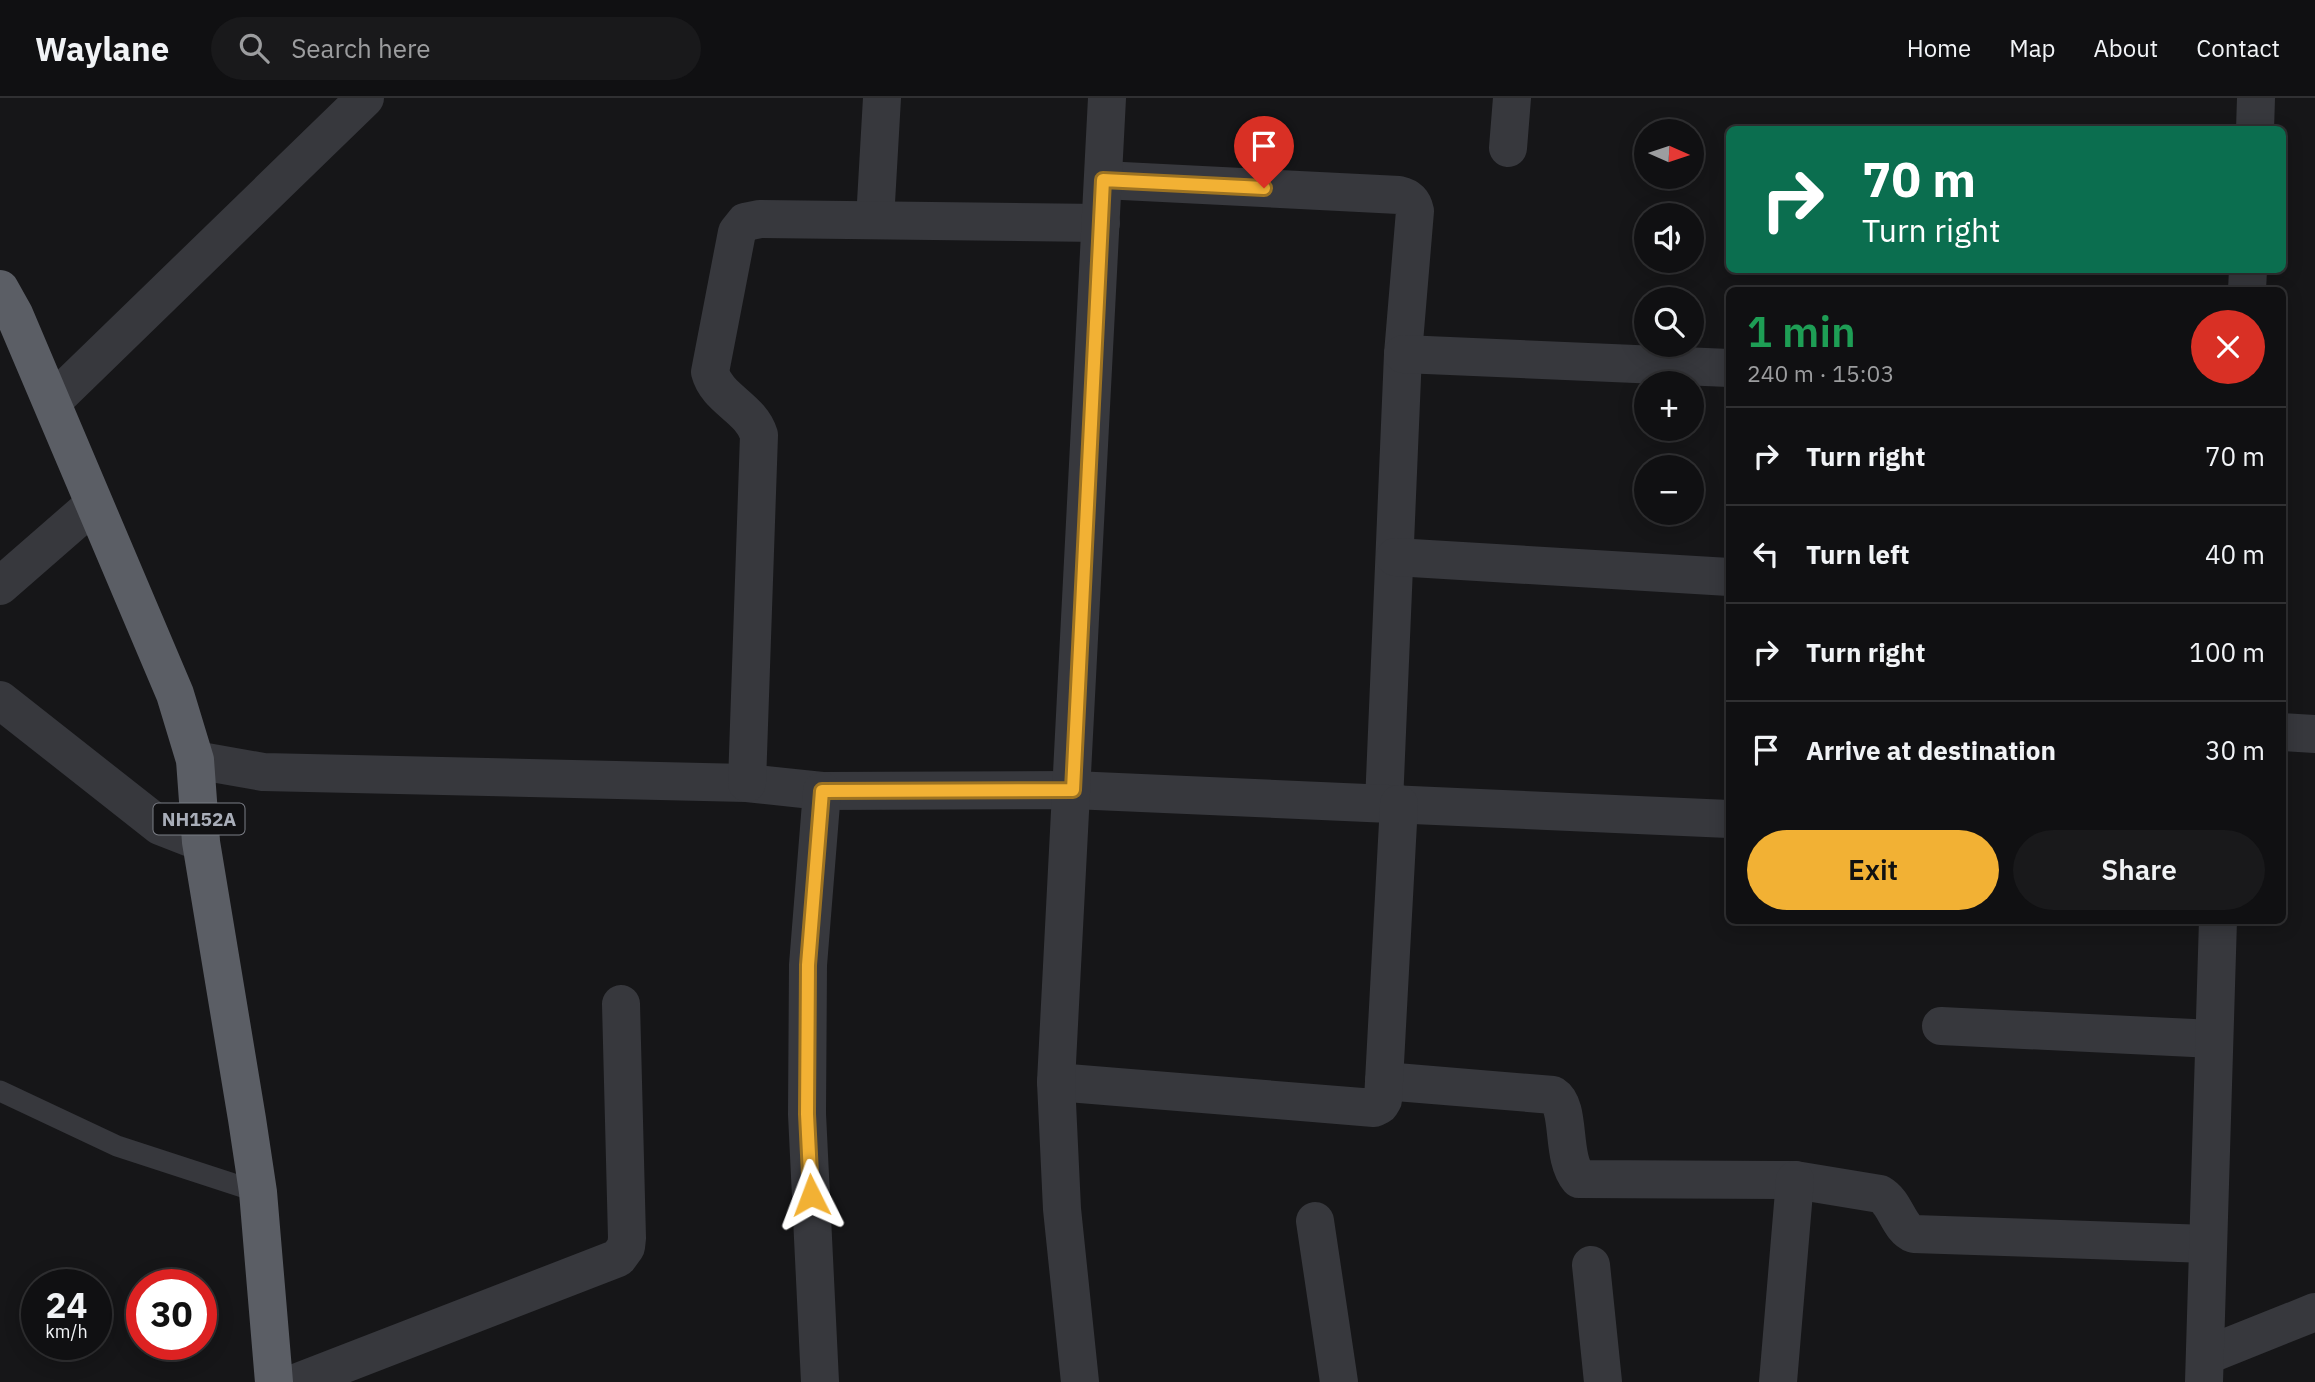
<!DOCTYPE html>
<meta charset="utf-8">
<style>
:root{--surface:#101012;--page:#19191b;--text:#f1f3f6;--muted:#9c9d9f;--line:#303032;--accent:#f2b134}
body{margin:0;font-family:"IBM Plex Sans",sans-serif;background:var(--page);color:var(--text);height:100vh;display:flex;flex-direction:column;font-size:26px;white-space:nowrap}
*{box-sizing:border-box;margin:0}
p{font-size:23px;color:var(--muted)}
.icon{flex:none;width:38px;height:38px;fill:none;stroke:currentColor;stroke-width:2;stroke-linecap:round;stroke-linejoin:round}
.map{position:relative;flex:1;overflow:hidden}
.side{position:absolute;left:1726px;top:189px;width:560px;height:637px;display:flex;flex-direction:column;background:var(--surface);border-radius:10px;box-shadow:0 4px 18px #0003,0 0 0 2px var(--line)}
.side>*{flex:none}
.hud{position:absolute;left:1726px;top:28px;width:560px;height:147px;border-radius:10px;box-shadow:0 4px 18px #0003,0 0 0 2px var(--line);background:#0b6e4f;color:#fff;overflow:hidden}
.needle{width:46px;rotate:93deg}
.tools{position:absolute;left:1634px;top:21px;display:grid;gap:14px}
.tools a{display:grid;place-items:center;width:70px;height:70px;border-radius:50%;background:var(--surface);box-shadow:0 4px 18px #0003,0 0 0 2px var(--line);font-size:35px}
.speed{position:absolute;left:21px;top:1171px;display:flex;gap:14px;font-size:35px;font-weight:700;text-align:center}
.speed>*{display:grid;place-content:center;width:91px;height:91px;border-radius:50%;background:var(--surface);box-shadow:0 4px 18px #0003,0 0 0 2px var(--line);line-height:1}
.speed small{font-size:18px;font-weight:400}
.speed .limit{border:10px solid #d22;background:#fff;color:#111}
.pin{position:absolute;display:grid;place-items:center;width:60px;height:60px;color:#fff;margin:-72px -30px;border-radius:50% 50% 50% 0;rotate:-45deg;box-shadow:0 0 7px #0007}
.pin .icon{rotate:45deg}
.me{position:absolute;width:77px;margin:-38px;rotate:357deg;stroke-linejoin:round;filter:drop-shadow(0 0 5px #0008)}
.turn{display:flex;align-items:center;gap:24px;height:147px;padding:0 21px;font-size:32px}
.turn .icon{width:91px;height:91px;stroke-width:2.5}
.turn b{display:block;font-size:49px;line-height:60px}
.round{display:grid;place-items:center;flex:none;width:74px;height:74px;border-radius:37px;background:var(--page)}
.headline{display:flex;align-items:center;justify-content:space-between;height:119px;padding:0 21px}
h1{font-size:42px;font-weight:600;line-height:52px;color:#1e9e55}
.primary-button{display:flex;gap:14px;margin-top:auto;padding:14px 21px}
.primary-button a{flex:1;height:80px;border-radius:42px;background:var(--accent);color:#111;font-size:28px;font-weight:600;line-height:80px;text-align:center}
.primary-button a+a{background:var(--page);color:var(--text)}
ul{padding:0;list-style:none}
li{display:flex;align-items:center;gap:21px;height:98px;padding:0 21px;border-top:2px solid var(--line)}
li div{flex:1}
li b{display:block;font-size:26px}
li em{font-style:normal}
header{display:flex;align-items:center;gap:42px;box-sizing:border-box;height:98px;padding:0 35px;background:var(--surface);border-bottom:2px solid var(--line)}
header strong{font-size:33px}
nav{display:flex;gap:38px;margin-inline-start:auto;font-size:24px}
.search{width:490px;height:63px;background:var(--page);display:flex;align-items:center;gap:18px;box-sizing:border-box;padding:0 24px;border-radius:38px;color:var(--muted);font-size:26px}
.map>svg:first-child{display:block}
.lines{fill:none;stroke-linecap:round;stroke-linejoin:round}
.service{stroke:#37383d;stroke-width:21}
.minor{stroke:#37383d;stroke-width:38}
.trunk{stroke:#5b5e65;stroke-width:38}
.route-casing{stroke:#9d7322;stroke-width:18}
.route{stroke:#f2b134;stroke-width:12}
.labels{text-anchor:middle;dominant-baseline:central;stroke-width:6;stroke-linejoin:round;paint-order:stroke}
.shield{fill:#111113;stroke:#7b7e86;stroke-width:2}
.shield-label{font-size:19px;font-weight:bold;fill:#a8adb8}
</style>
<header>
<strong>Waylane</strong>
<div class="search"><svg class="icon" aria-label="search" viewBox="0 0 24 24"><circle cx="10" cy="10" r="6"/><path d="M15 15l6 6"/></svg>Search here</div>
<nav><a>Home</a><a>Map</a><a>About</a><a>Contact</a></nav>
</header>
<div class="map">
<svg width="2315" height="1284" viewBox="0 0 2315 1284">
<rect width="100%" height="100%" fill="#161618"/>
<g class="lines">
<polyline class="service" points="0,993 117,1048 258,1094"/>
<g class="minor">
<polyline points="2255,32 2256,0"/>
<polyline points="1508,50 1512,0"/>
<path d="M1103,82L1399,97C1408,99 1413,103 1415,113L1403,256L1384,705"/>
<polyline points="875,122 882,0"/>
<polyline points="2247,192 2248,172"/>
<polyline points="1403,256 1729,270"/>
<polyline points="52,304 365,0"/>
<polyline points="1395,459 1729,479"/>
<polyline points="0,488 94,406"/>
<polyline points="0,602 160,728 201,744"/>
<polyline points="2282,634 2315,636"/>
<polyline points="195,662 263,674 747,685 822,693 1073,692 1729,721"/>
<path d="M747,685L759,337C751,310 717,301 710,274L737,134L745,124L760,121L1101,125"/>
<polyline points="1941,928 2214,941"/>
<path d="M1384,983L1553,997C1572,1009 1560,1059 1579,1081L1795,1082L1880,1096C1896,1105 1898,1130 1914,1136L2208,1146"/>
<polyline points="1056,984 1374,1010 1380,1007 1383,1002 1399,706"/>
<polyline points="1315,1123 1339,1284"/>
<polyline points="1591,1167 1603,1284"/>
<polyline points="2205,1258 2315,1214"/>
<polyline points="298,1284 618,1160 626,1149 627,1140 621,906"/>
<polyline points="820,1284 807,1016 808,867 822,693"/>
<polyline points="1080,1284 1062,1111 1056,984 1107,0"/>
<polyline points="1778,1284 1795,1082"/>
<polyline points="2204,1284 2218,822"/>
</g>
<polyline class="trunk" points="0,191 14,216 175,596 195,662 201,744 247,1021 258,1094 274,1284"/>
</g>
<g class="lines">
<g class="route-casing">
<polyline id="route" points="811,1097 807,1016 808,867 822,693 1073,692 1103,82 1264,90"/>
</g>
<use href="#route" class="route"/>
</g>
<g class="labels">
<rect class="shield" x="153.5" y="705.5" width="91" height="31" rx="5"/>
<g class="shield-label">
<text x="199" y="721">NH152A</text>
</g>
</g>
</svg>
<div class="tools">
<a><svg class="needle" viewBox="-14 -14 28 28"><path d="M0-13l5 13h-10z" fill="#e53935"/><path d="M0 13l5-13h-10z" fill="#9c9d9f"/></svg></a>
<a><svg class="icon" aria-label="sound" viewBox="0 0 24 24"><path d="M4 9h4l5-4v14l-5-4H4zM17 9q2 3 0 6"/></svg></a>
<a><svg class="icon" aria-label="search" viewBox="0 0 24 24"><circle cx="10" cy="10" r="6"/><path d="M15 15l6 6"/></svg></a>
<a>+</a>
<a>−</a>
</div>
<div class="speed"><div>24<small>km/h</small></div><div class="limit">30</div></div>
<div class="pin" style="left:1264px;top:90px;background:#d93025"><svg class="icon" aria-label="arrive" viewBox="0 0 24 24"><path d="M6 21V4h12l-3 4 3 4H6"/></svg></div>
<svg class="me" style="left:811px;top:1097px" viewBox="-20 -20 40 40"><path d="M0-17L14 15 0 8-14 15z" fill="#f2b134" stroke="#fff" stroke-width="4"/></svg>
<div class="hud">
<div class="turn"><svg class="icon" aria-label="right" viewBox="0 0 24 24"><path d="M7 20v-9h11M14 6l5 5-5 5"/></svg><div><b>70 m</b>Turn right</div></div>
</div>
<section class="side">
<div class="headline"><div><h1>1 min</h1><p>240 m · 15:03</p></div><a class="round" style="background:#d93025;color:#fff"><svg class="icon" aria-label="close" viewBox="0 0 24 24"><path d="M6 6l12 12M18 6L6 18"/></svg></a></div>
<ul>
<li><svg class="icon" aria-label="right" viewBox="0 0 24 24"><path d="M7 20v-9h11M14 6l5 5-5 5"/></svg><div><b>Turn right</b></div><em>70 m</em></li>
<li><svg class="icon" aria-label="left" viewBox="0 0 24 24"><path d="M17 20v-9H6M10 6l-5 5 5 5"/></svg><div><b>Turn left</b></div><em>40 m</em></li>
<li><svg class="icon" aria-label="right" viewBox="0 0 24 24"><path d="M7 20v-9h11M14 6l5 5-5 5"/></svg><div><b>Turn right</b></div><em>100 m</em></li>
<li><svg class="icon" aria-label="arrive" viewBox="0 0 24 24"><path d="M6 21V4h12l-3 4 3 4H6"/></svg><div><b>Arrive at destination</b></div><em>30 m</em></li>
</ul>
<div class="primary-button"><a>Exit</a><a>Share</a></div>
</section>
</div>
